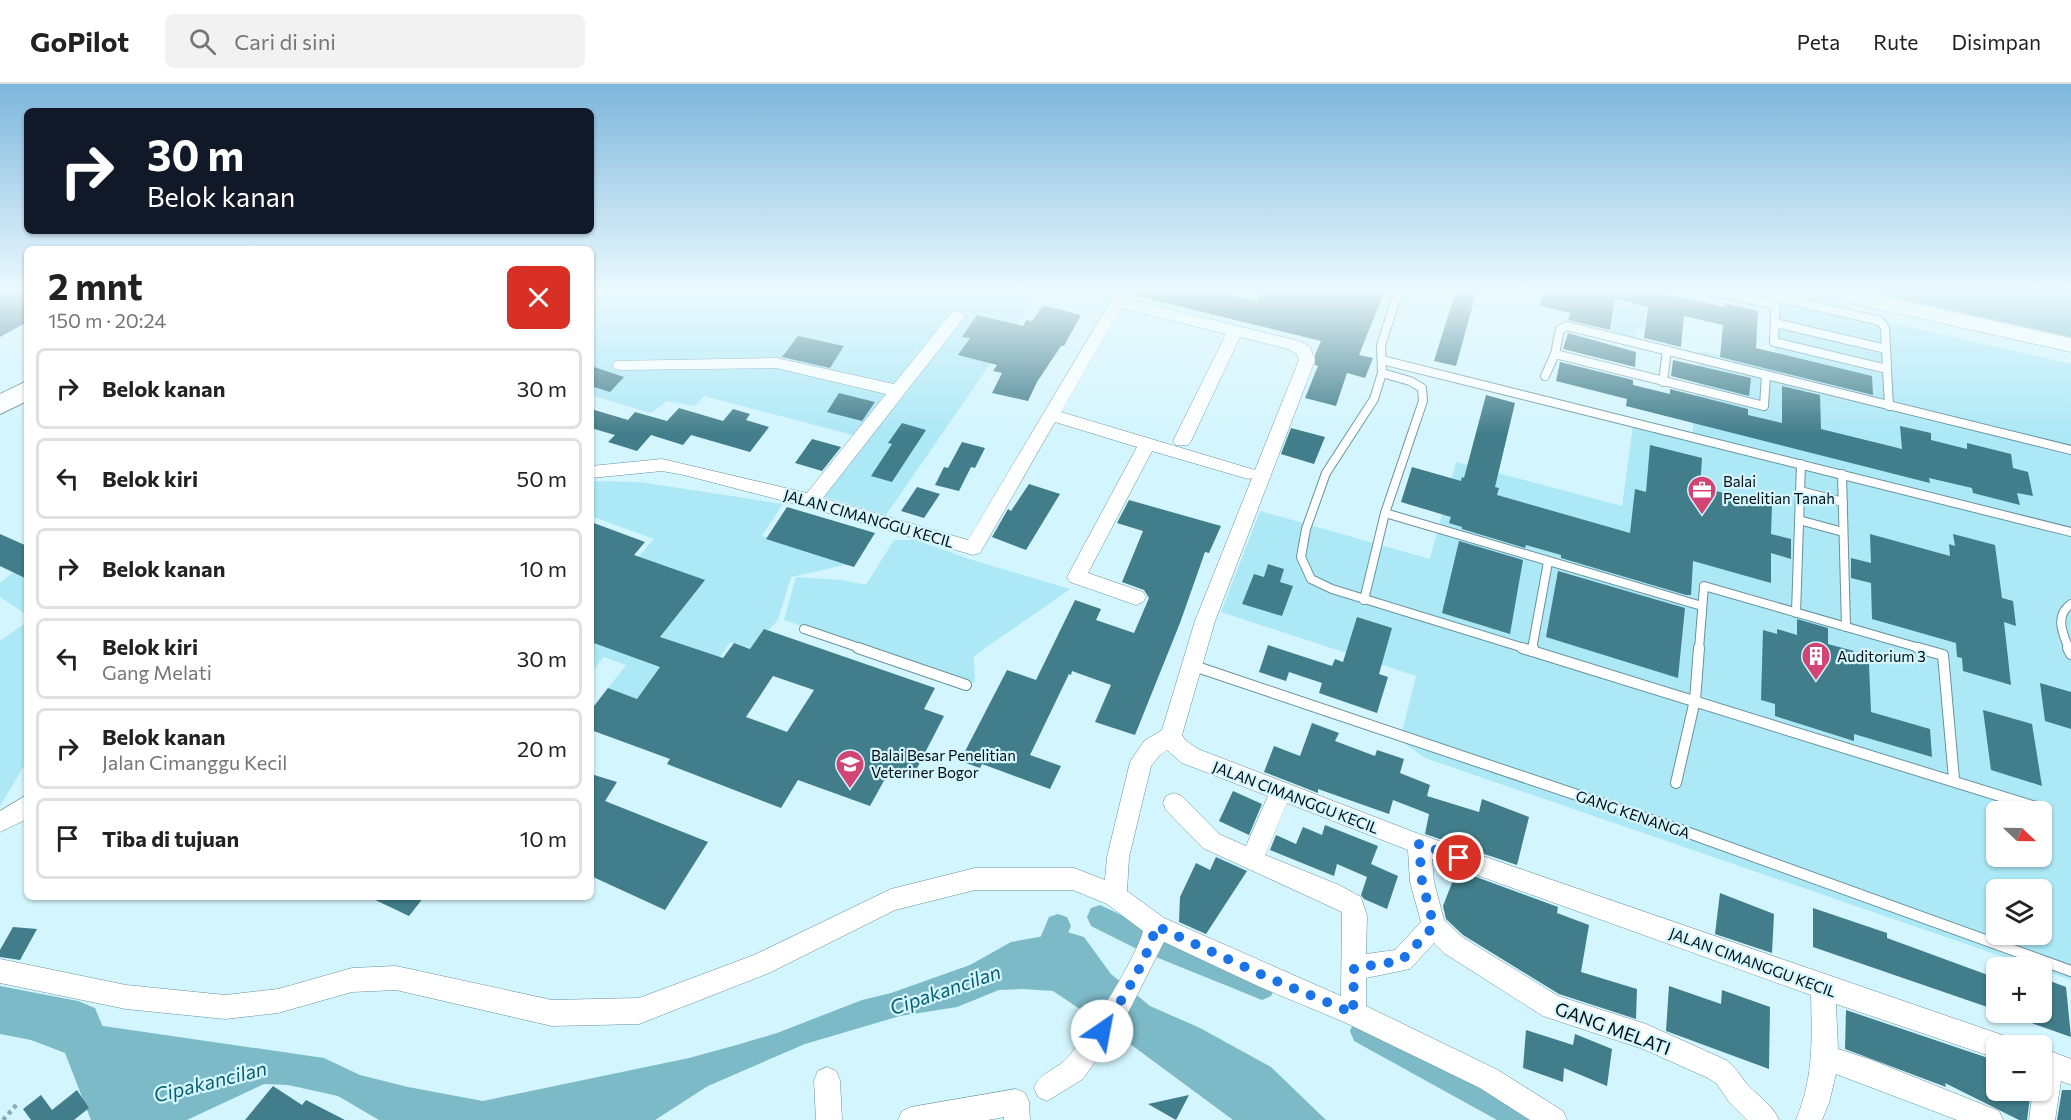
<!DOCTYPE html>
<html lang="id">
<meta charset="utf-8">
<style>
:root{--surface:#fff;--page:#f2f2f2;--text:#222;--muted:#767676;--line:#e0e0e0}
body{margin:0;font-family:Commissioner,sans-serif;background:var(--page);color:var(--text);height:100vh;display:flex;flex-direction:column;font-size:22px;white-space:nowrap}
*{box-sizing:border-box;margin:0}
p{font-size:20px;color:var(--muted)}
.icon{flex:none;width:33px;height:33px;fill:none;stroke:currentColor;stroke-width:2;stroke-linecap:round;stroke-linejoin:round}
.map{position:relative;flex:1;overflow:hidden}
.panel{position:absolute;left:24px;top:162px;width:570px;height:654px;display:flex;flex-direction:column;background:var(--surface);border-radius:9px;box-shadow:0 2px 4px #0004}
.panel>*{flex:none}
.top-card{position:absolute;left:24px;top:24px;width:570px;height:126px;border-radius:9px;box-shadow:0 2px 4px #0004;background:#111827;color:#fff;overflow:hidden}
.needle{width:39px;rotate:112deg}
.buttons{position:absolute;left:1986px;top:717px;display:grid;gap:12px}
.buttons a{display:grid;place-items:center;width:66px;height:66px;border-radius:9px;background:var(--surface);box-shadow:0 2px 4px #0004;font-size:30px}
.pin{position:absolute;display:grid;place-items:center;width:51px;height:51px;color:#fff;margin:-26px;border:3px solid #fff;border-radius:50%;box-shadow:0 2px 6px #0007}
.me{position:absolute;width:66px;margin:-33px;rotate:33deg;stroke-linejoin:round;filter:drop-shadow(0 0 4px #0008)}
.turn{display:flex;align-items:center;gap:21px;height:126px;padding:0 24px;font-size:27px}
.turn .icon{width:78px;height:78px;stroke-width:2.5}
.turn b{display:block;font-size:42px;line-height:51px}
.round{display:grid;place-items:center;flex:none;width:63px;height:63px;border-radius:9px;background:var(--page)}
.head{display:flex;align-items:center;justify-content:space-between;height:102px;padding:0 24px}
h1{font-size:36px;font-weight:700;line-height:45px}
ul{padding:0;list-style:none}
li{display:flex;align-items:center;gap:18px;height:81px;margin:0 12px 9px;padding:0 12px;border:3px solid var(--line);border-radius:9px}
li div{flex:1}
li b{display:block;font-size:22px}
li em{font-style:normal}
header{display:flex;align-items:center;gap:36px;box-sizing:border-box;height:84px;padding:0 30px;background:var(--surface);border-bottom:2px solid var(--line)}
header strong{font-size:28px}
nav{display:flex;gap:33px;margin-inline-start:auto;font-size:21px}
.search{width:420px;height:54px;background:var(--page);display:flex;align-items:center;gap:15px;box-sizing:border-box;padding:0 21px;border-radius:9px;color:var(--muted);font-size:22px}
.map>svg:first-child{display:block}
.green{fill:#ace8f6;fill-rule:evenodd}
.forest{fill:#79b6c4}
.water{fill:#7dbac8}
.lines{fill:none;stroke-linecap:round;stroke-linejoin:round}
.canal{fill:#7dbac8;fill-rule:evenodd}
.river{fill:#7dbac8;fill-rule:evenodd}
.building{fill:#417d8a;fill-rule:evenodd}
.service-far1-casing{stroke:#69929b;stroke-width:10}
.service-casing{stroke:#69929b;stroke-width:12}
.minor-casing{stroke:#69929b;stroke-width:1}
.secondary-casing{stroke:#69929b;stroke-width:1}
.primary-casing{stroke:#69929b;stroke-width:2}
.path{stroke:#8ea9b0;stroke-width:4.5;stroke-dasharray:4 4;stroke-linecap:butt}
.service-far1{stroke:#fff;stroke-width:8}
.service{stroke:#fff;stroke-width:10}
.minor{fill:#fff;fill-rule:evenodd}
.secondary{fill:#fff;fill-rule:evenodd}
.primary{fill:#fff;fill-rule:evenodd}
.route{stroke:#1a73e8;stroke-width:10;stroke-dasharray:0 18}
.labels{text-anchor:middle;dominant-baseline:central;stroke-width:4.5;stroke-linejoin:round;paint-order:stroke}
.poi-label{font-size:15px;fill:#010e11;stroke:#d3f5fd;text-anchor:start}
.street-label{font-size:15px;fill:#010e11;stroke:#d3f5fd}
.near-street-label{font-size:18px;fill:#010e11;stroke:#d3f5fd}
.near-water-label{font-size:20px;font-style:italic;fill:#075f6e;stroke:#d3f5fd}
</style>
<header>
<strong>GoPilot</strong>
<div class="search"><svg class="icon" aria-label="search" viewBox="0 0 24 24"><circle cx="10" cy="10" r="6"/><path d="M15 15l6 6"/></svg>Cari di sini</div>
<nav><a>Peta</a><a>Rute</a><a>Disimpan</a></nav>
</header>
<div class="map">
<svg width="2071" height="1036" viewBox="0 0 2071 1036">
<rect width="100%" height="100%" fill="#d3f5fd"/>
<g class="green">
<polygon points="591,206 994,206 1034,216 886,431 816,410 857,352 704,312 695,322 667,317 651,329 591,311"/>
<path d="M1777,213L2071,280V896L2042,886V884L2033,883L1425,674L1400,656L1416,592L1221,528L1260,427L1430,475L1456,378L1622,422L1633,341L1692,355L1700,267L1773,283ZM1996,728H2042V772H1996ZM1996,806H2042V850H1996Z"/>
<polygon points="1616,218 1646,225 1643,247 1637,245 1636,255 1611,249"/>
<polygon points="591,397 639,398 783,420 762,452 849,480 791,493 778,536 750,564 730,558 679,634 677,559 637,615 608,604 626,581 604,573 591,589 591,527 654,455 591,432"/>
<polygon points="894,456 916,456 969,475 1070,505 974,572 975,599 784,536 796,493 841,496 866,501"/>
<polygon points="27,478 27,531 0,513 0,499"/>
<polygon points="27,538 27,677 0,722 0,557"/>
</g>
<polygon class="forest" points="1860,206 2071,206 2071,253"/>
<polygon class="water" points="1067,848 1084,853 1111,890 1150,922 1200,944 1271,983 1326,1036 1233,1036 1114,948 1053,907 1023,905 999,906 957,923 900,932 805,960 708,1002 655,1036 379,1036 338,1012 288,1001 264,1000 187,1036 91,1036 65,969 0,944 0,927 324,974 360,991 408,1003 483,1017 689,974 740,960 777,949 862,916 891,909 970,881 1011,858"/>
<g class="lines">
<g class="canal">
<polygon points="1100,821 1159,849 1271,894 1275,903 1271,912 1262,916 1141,867 1091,842 1087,833 1091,824"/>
<polygon points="1058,830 1067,833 1071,842 1053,885 1044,889 1035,885 1031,876 1049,833"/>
<polygon points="1364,933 1535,1026 1539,1036 1497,1036 1354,957 1350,947 1354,937"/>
</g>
<polygon class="river" points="0,902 78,917 95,924 102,941 95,958 78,965 0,950"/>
</g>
<g class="building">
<polygon points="0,206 27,206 27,238 0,253"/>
<polygon points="1138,206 1213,206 1257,217 1259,206 1385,206 1359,271 1373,274 1365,294 1347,289 1336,322 1305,314 1318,282 1315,281 1315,271 1321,257 1137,212"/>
<polygon points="1456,206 1477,206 1456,282 1434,277"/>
<polygon points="1543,206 1561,206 1579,210 1580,206 1651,206 1724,223 1725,219 1758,227 1756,264 1872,292 1873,311 1720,273 1723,241 1684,232 1681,263 1644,254 1648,223 1615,215 1610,246 1568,236 1570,229 1540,222"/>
<polygon points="1043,221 1081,231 1064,262 1061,262 1037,298 1028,317 992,309 1002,289 993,287 997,281 958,271 970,254 962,253 977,231 1023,242 1026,236 1032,237"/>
<polygon points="1568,249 1636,268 1635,283 1563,265"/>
<polygon points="798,252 844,262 830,284 782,273"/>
<polygon points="1673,276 1751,294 1749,312 1671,292"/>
<polygon points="1560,278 1633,296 1633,301 1670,310 1670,305 1748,325 1748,331 1782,339 1782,302 1820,311 1821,345 1902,365 1900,342 1931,349 1931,356 1967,365 1967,359 2011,370 2013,384 2028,388 2033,412 2017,409 2020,421 1973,409 1972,404 1929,394 1930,399 1626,322 1627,315 1556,297"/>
<polygon points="591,282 624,293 610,308 591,302"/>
<polygon points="839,309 875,318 862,337 827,328"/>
<polygon points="1486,311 1515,319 1495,403 1499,404 1497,411 1630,449 1635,405 1646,408 1650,361 1702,374 1700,403 1772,421 1771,450 1791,455 1791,475 1771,469 1771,499 1693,477 1691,511 1686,511 1561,474 1561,471 1526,461 1525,464 1462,445 1462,443 1449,439 1451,433 1401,418 1412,383 1461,397 1462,393 1464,394"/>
<polygon points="679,324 723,337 733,325 750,330 746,336 769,343 750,368 691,351 683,361 651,351 637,367 608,358 615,351 591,344 591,325 628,336 635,328 667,337"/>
<polygon points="902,339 926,346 892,398 871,392 892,360 888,359"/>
<polygon points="1291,344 1325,353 1314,380 1281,370"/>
<polygon points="812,355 841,363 822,387 795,379"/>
<polygon points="962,358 985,364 975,384 971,383 959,407 935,401 944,383 948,384"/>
<polygon points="1029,400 1060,410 1026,466 992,453 1008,425 1011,427"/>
<polygon points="917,403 940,410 924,434 901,427"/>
<polygon points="1129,416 1221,442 1209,469 1205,468 1180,539 1135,651 1095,638 1111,601 1072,587 1071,591 1069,590 1030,671 1061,682 1050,705 982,680 980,684 960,677 1007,586 1036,596 1075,516 1101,525 1096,536 1134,549 1149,514 1144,506 1122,498 1143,447 1117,439"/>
<polygon points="787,423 875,449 854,483 766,455"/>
<path d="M591,438L645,458L634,471L705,496L660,553L723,574L734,559L750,565L764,545L935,604L924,625L944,632L913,692L891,684L870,722L798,696L781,724L667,680L670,675L591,646V626L608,604L637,615L660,583L591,558ZM773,592L814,606L787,648L746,633Z"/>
<polygon points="0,450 27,462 27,495 0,482"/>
<polygon points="1870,450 1950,472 1949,460 1955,462 1953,450 1995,461 2002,514 2013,517 2016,542 2004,538 2011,601 1963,587 1962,574 1957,573 1956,559 1872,535 1871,499 1851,494 1851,474 1871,479"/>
<polygon points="1459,457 1523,476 1510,550 1442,529"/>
<polygon points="1268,480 1284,485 1280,498 1293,502 1282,532 1242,520 1254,490 1264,493"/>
<polygon points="1558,487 1685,524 1678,594 1546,553"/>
<polygon points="1357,533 1392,544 1379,590 1388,593 1377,629 1319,609 1322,599 1289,588 1286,597 1259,588 1268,561 1332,582 1335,575 1343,578"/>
<polygon points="1797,535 1828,544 1828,560 1854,567 1854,575 1869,580 1871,628 1930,645 1932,673 1854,650 1854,657 1775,632 1775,620 1761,616 1763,546 1777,550 1777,545 1797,551"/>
<polygon points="2040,599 2071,608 2071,645 2045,637"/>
<polygon points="1983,626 2032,640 2042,702 1991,686"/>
<polygon points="1312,639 1339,649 1335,657 1375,672 1377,666 1404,675 1400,689 1430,701 1427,712 1479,728 1482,715 1529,733 1517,781 1425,750 1429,730 1393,716 1389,730 1318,705 1318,709 1264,688 1274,662 1300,672"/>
<polygon points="591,690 617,698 605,717 708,758 665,826 591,792"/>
<polygon points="1233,707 1262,720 1249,751 1219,737"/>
<polygon points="1325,741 1378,762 1371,780 1398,792 1387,825 1364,815 1361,811 1367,793 1337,780 1334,792 1270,766 1276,751 1296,760 1303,743 1322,751"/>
<polygon points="1216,773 1247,787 1206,850 1179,838 1180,813 1196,779 1210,786"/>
<polygon points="1457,786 1558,823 1557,829 1589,841 1581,888 1637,905 1636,935 1559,910 1463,851 1446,835 1443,822"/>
<polygon points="1720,809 1774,830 1772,869 1715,850"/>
<polygon points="369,813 424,813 409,832"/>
<polygon points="1813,824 1887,849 1887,854 1996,894 1996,926 1813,863"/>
<polygon points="13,843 37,845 20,876 0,873 0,866"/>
<polygon points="2042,894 2066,903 2071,953 2009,931 2010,928 2042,928"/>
<polygon points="1669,902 1721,920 1722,906 1770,923 1769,985 1666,947"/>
<polygon points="1846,926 1994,976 1993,980 1996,982 1996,1006 2031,1006 2027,1036 2019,1036 1945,999 1946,1003 1845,965"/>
<polygon points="1526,946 1573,961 1575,950 1612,965 1607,1002 1564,984 1563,998 1523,984"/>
<polygon points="273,1002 302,1021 306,1016 345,1036 245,1036"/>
<polygon points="77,1006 89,1024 74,1036 31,1036 23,1025 41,1011 52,1026"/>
<polygon points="2062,1006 2071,1006 2071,1036 2057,1036"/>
<polygon points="1189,1011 1176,1036 1148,1020"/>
</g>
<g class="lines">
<g class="service-far1-casing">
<g id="service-far1">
<polyline points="1399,206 1381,261 1382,289 1374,315 1326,389 1306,445 1301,473 1311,495 1332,505 1527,565"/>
<polyline points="1707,206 1775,221"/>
<polyline points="1776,206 1774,258 1887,285 1889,322"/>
<polyline points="1776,213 1880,237 1885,244 1887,285"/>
<polyline points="1775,239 1886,265"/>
<polyline points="1382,276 2071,448"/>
<polyline points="1766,291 1764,322 1555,270 1560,245 1567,242 2071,366"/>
<polyline points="1545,292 1555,270"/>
<polyline points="1663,298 1667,266"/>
<polyline points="1842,390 1846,543"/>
<polyline points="1800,407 1843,418"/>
<polyline points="1385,429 1702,522"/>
<polyline points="1799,436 1843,448"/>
<polyline points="1364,516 1385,429 1423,317 1422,304 1410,297 1382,289"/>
<polyline points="1796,529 1801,380"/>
<polyline points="804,545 863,565"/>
<polyline points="1532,565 1548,478"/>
<polyline points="1699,565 1704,502 1923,565"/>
<path d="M2069,565C2063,550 2054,532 2071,520"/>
</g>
</g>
<g class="service-casing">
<g id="service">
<polyline points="858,564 966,601"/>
<polyline points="1522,564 1532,567"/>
<polyline points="1533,564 1532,567 2042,725"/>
<polyline points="1918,564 1943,571 1954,695"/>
<polyline points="2068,564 2071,570"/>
<polyline points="1191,581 1678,745 2071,887"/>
<polyline points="1676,699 1695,616 1699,564"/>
</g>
</g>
<g class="minor-casing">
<g id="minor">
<path d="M1117,206H1129L1126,215L1299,257L1310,263L1315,276L1215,537L1182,651L1185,656L1198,665L1419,750L2008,953L2012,962H1996V974L1836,920L1838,965L1869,975L1999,1027L2003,1036H1957L1836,990L1829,1019L1822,1036H1796C1814,992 1812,957 1811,911L1432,775L1434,798L1444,836L1462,853L1558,912L1646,940L1726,976C1736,983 1740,992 1748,1001C1759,1013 1773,1021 1779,1036H1747L1729,1018L1717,1000L1708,994L1643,965L1543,932L1444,869L1434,859L1410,885L1366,894V922L1498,986L1563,1027L1567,1036H1530L1480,1004L1344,938L1260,903L1164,858L1126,933L1083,995L1047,1017L1038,1013L1034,1004C1040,989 1053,987 1064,977C1083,960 1138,871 1143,847L1107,820L1073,806H975L895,826L769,889L639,940L552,942L396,906L352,908L278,929L225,935L126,925L0,899V875L126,901L225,911L278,905L352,884L396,882L552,916L639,914L754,871L891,805L975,784H1074L1105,796L1107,773L1130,678L1144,657L1162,646L1195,537L1252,394L1248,395L1152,367L1088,489L1143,508L1146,513L1143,518L1136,521L1070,498L1067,493L1137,363L1055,338L980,469L973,471L811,424L684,391L662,387L591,394V382L662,375L807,409L886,310L776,284L621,286L615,285L613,281L615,277L776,274L894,300L951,229L957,227L965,232L963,235L823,414L968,456ZM1121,224L1226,250L1173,357L1176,361H1188L1191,357L1240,253L1288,265L1297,270L1299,276L1255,386L1061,328ZM1167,666L1182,679L1268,712L1246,762L1219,750L1182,712L1174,709L1166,712L1163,719L1166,726L1203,764L1342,828L1341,912L1164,834L1127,807L1129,773L1151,682L1160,671ZM1287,719L1408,766L1410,798L1421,838L1395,866L1366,870L1367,832L1361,813L1339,801L1265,771Z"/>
<polygon points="27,711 27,735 0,748 0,727"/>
<polygon points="2042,964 2071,975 2071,1001 2061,997 2055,1036 2029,1036 2033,1006 2042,1006"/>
<polygon points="827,983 836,987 840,996 842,1036 816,1036 814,996 818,987"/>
<polygon points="1016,1005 1025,1009 1029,1018 1030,1036 1004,1036 1004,1033 988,1036 898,1036 902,1027 911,1023"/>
</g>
</g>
<g class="secondary-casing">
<polygon id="secondary" points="1814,206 1855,206 2071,254 2071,268 1824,213 1817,211"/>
</g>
<g class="primary-casing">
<polygon id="primary" points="27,297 27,317 0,330 0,310"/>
</g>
<polyline class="path" points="3,1036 19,1018"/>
<use href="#service-far1" class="service-far1"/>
<use href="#service" class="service"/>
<use href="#minor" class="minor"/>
<use href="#secondary" class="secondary"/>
<use href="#primary" class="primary"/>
</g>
<linearGradient id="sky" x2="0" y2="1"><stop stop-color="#7db6db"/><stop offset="0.59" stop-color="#ebfafe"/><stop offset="1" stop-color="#ebfafe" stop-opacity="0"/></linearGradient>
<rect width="2071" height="351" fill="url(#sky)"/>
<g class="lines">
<path class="route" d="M1102,947C1122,915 1147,878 1156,842L1269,894L1353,929L1354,884L1401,877L1434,842L1422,798L1419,760L1459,774"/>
</g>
<defs>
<g id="office-pin" transform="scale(1.5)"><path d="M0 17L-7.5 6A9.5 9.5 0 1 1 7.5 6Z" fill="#d14474" stroke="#d3f5fd"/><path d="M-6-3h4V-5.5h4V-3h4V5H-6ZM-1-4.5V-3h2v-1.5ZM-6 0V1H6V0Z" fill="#fff"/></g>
<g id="building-pin" transform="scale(1.5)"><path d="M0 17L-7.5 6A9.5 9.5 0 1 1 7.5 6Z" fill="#d14474" stroke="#d3f5fd"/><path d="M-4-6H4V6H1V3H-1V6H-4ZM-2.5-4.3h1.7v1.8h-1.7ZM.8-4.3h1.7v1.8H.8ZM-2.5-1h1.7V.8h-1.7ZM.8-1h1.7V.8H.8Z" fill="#fff"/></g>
<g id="university-pin" transform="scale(1.5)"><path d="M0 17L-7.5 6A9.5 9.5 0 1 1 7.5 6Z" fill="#d14474" stroke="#d3f5fd"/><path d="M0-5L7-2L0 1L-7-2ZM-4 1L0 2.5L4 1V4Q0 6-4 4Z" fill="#fff"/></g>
</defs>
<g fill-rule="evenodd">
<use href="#office-pin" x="1702" y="406"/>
<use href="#building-pin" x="1816" y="572"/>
<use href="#university-pin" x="850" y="680"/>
</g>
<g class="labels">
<g class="poi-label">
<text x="1723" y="397">Balai<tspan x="1723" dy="17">Penelitian Tanah</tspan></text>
<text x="1837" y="572">Auditorium 3</text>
<text x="871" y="671">Balai Besar Penelitian<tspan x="871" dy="17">Veteriner Bogor</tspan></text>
</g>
<g class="street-label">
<text transform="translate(869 434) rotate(16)">JALAN CIMANGGU KECIL</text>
<text transform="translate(1296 713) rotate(21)">JALAN CIMANGGU KECIL</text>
<text transform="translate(1633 730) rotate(19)">GANG KENANGA</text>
<text transform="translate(1753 878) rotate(20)">JALAN CIMANGGU KECIL</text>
</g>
<g class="near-street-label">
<text transform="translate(1613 944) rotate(20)">GANG MELATI</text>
</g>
<g class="near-water-label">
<text transform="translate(945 905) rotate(-19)">Cipakancilan</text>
<text transform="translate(210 997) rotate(-14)">Cipakancilan</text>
</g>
</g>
</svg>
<div class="buttons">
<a><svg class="needle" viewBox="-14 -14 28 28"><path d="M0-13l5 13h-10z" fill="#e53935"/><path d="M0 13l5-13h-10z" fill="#767676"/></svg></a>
<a><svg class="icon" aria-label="layers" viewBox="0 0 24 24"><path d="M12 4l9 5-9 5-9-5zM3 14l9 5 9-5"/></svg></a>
<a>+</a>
<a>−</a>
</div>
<div class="pin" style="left:1459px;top:774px;background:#d93025"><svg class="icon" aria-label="arrive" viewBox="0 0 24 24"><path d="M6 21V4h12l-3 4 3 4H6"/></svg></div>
<svg class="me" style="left:1102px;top:947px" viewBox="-20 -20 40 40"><circle r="19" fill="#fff"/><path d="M0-13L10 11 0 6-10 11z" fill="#1a73e8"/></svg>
<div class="top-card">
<div class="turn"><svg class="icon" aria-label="right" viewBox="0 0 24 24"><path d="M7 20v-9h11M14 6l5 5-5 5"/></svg><div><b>30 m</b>Belok kanan</div></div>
</div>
<section class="panel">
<div class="head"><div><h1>2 mnt</h1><p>150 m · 20:24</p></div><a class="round" style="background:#d93025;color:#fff"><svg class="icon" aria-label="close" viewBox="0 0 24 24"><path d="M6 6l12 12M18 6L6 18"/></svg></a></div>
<ul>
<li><svg class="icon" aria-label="right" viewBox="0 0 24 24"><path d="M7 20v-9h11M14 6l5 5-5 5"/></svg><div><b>Belok kanan</b></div><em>30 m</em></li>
<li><svg class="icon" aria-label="left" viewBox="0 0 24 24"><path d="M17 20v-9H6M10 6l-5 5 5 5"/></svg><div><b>Belok kiri</b></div><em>50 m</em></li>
<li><svg class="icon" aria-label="right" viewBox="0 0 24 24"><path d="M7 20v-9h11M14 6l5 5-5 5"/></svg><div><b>Belok kanan</b></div><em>10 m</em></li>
<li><svg class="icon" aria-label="left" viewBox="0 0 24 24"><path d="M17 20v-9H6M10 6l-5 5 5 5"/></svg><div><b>Belok kiri</b><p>Gang Melati</p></div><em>30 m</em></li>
<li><svg class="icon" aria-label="right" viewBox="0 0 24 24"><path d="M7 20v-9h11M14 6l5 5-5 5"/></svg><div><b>Belok kanan</b><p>Jalan Cimanggu Kecil</p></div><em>20 m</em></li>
<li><svg class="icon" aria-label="arrive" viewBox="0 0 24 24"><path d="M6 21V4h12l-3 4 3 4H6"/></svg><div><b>Tiba di tujuan</b></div><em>10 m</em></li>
</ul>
</section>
</div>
